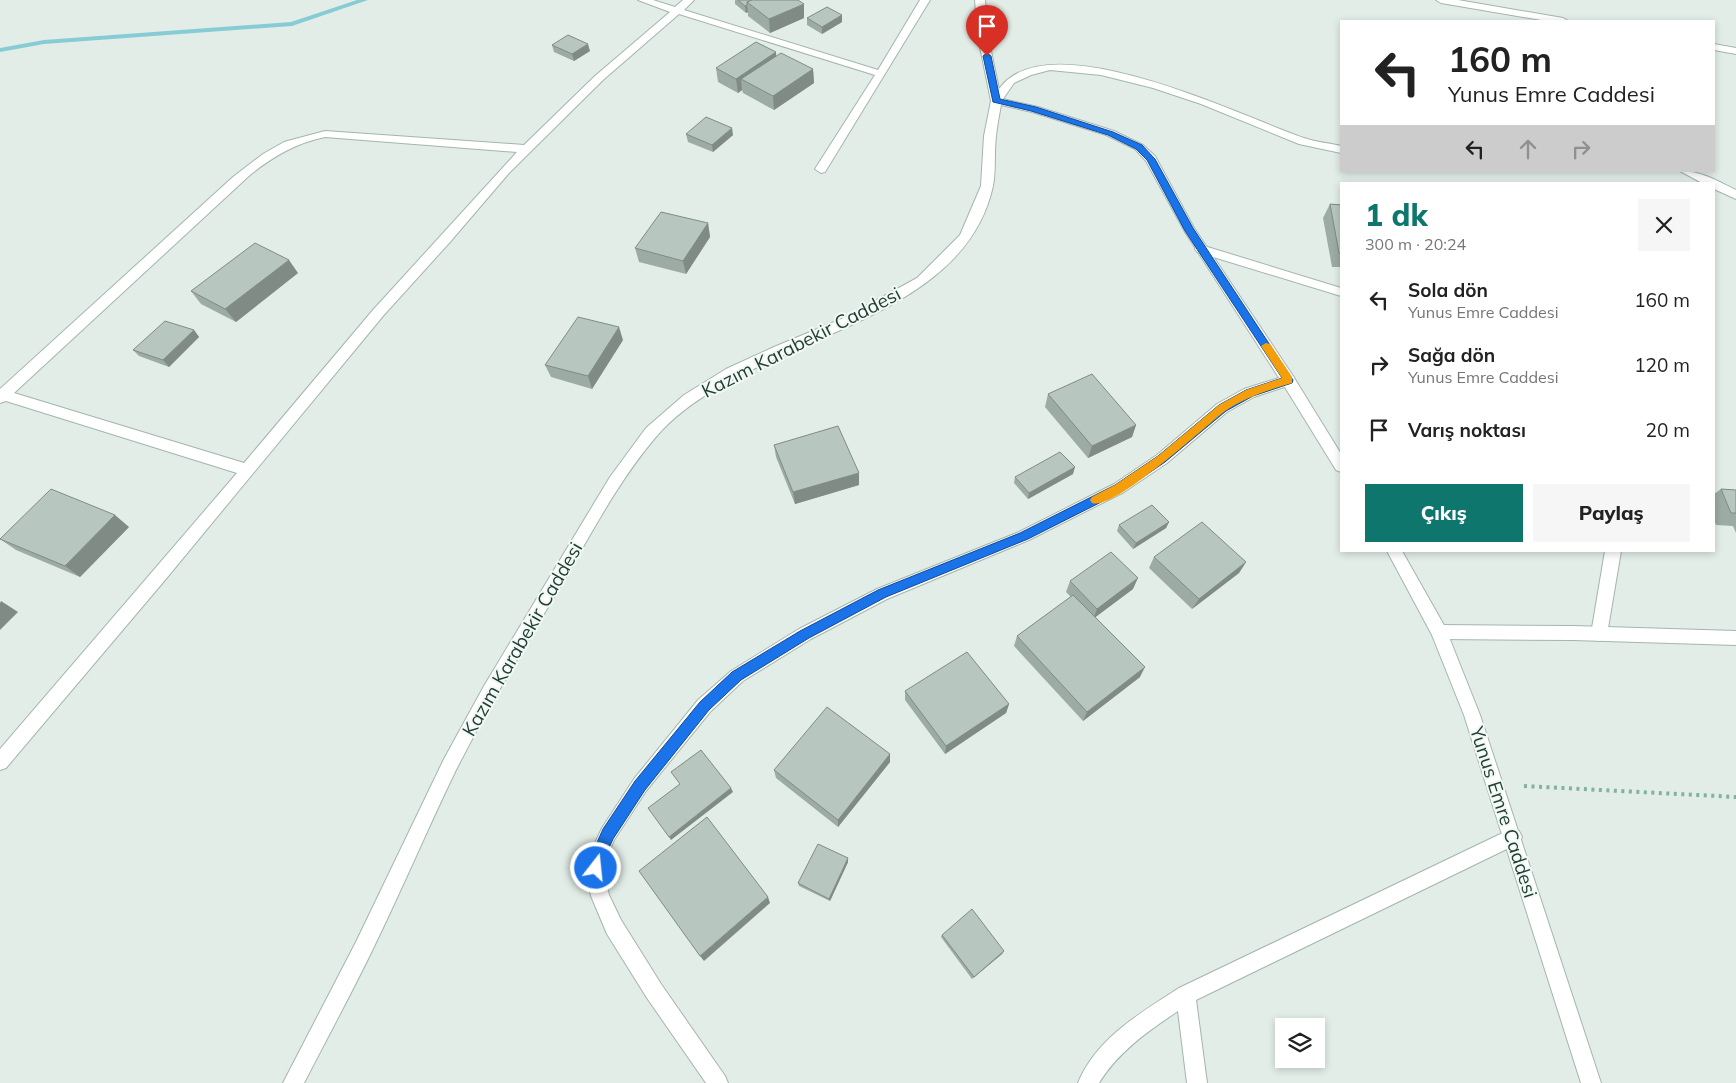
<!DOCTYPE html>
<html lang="tr">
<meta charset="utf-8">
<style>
:root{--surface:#fff;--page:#f6f6f6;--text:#222;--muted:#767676;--accent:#0f766e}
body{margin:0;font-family:Mulish,sans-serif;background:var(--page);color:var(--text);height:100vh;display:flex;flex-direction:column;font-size:19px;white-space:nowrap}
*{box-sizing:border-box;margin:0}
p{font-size:16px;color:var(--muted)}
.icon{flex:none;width:28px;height:28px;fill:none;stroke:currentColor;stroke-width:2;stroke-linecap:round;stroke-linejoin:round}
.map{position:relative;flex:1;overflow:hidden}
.drawer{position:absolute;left:1340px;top:182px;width:375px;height:370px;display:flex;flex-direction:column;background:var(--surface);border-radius:0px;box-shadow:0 2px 8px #0003}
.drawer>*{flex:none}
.hud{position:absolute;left:1340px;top:20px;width:375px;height:152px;border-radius:0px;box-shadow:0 2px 8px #0003;background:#fff;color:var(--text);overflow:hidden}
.buttons{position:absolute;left:1275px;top:1018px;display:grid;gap:10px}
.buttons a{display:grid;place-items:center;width:50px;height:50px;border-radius:0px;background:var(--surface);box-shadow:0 2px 8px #0003;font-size:25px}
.pin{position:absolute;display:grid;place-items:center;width:42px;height:42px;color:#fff;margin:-51px -21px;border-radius:50% 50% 50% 0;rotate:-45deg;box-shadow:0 0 5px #0007}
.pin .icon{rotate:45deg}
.me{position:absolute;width:55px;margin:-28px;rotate:16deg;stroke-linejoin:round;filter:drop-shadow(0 0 4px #0008)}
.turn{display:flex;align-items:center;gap:18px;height:105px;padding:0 25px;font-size:22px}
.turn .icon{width:65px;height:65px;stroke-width:2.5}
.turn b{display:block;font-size:35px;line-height:42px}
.lanes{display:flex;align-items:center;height:48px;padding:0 25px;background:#0003;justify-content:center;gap:25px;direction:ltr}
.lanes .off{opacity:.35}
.round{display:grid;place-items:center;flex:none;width:52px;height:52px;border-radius:0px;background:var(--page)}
.head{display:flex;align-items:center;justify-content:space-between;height:85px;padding:0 25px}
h1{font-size:30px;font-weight:800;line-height:38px;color:var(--accent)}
.button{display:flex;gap:10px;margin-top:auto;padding:10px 25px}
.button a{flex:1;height:58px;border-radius:0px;background:var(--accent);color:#fff;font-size:20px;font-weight:800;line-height:58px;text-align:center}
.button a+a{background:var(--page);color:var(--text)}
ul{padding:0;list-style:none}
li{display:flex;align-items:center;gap:15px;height:65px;padding:0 25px}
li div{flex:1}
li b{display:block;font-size:19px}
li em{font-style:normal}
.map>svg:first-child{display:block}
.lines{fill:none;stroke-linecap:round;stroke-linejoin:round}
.stream{fill:#87ccd4;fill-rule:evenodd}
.service-casing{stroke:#a4b5ae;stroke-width:2}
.minor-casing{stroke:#a4b5ae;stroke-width:2}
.tertiary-casing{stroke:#a4b5ae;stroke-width:2}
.path{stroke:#81b2a0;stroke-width:4;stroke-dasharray:3 4.5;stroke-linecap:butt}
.service{fill:#fff;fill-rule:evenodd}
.minor{fill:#fff;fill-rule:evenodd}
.tertiary{fill:#fff;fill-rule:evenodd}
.wall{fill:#9daba5}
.shaded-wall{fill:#808b86}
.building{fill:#b7c7c0;stroke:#808b86}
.route{fill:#1a73e8;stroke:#114b97}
.slow{fill:#f59e0b}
.labels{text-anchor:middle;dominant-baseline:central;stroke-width:4;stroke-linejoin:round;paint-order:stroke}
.street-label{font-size:19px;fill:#213e35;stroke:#f2f9f5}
</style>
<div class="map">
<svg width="1736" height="1083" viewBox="0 0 1736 1083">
<rect width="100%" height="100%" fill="#e2ede7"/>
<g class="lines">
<polygon class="stream" points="357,0 368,0 292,26 44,44 0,52 0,48 44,40 291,22"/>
<g class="service-casing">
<polygon id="service" points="1605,551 1621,551 1607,634 1605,639 1599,641 1593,639 1591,634"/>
</g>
<g class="minor-casing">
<g id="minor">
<path d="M638,0H653L675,7L683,0H694L684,10L878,70L920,0H930L825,172L821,173L815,169L875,75L679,14L603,80L509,173L450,242L383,316L165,580L6,768L0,770V749L237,473L6,401L0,403V389L233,177L263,154L284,142L325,131L524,145L595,76L670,12ZM325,137L517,152L373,310L244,463L14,393L251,174C274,156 296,143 325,137Z"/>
<polygon points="1436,0 1458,0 1563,18 1568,21 1547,21 1441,3"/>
<polygon points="1714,44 1736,48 1736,54 1714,50"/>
<polygon points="1201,245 1341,288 1341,296 1197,252 1195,249"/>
<polygon points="1288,375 1293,376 1295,380 1293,384 1254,397 1227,412 1167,463 1124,492 1029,540 887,599 811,639 743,681 710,712 646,791 614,840 606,859 605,878 609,895 621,920 661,984 725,1076 728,1083 706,1083 647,998 607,934 591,896 587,878 588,858 602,828 634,779 698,700 731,671 799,629 877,589 1019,532 1114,484 1157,455 1217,404 1244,389"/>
<polygon points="1439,625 1573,626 1736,631 1736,645 1573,640 1439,639 1433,637 1431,632 1433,627"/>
<path d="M1513,828L1519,831L1522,837L1519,843L1196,1000L1207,1083H1187L1178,1011C1148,1031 1118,1052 1099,1083H1078C1096,1039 1140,1013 1179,988Z"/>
</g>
</g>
<g class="tertiary-casing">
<g id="tertiary">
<path d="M975,0H985L988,37L999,89C1048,20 1242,117 1304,138C1315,142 1329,143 1341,146V153L1299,144L1201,104L1153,88L1101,75L1050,70L1031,75L1014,83L1003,99L1038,107L1114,131L1143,145L1155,156L1194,228L1293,376L1341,454V472L1336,470L1283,384L1185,232L1146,161L1135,149L1106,135L1032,112L1001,105C999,116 997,126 996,136C994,153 996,170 993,186C961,332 742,335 655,438C616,484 588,540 557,592C522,651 486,710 455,772C426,832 400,894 370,955C349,998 326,1040 304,1083H283L356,942L444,759L484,686L610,477L646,428L684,395L726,369L774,347L846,317L917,278L960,235L981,186L984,136L991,101L978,37Z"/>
<path d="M1680,171C1702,171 1717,181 1736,190V199L1714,189V184H1704Z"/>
<polygon points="1387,551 1402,551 1445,627 1480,715 1601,1083 1581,1083 1464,715 1432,635"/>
</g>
</g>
<polyline class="path" points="1524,786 1736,797"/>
<use href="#service" class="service"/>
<use href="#minor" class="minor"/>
<use href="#tertiary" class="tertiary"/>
</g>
<g class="wall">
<polygon points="735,0 798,0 804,18 770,33 748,16 748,12 746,13 735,4"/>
<polygon points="842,15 842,22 822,34 807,25 807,18"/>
<polygon points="552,45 590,51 574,61 554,52"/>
<polygon points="776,52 776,56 813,69 814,83 774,110 743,93 742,90 738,93 718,82 716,68"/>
<polygon points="686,134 733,135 713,152 688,142"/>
<polygon points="1330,204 1341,205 1341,267 1332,267 1323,218"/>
<polygon points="708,223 710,237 686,274 639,262 635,248"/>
<polygon points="298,273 236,322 201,304 191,291"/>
<polygon points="194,330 199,337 169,367 139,356 133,350"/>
<polygon points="623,340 592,389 551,377 545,365"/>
<polygon points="1048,394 1136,425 1132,437 1088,458 1045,407"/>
<polygon points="774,445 859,485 795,504 776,457"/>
<polygon points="1073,474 1028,499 1014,483 1015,477"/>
<polygon points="1721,489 1736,490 1736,533 1733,526 1716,525 1714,520 1714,494"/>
<polygon points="1169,522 1166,528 1133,549 1117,531 1119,525"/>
<polygon points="129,527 80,577 16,550 0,539"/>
<polygon points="1154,557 1246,562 1239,573 1192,609 1149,568"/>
<polygon points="1070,581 1133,589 1095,617 1140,677 1083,721 1014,646 1017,636 1071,597 1066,592"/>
<polygon points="905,691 1009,704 1006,713 945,754 905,700"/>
<polygon points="890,754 890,762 838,827 776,778 774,770"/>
<polygon points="848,858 848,862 830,901 799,886 798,883"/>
<polygon points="942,935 1004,951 1002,954 972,979 941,937"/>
</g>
<g class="shaded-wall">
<polygon points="804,4 804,18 770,33 769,19"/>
<polygon points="747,5 748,12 746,13 745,6"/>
<polygon points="842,15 842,22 822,34 822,27"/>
<polygon points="588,44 590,51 574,61 572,54"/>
<polygon points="776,52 777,66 741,79 742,90 738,93 736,79"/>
<polygon points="813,69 814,83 774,110 773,96"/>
<polygon points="732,128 733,135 713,152 712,145"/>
<polygon points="708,223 710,237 686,274 683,261"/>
<polygon points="289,260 298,273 236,322 225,309"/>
<polygon points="619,327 623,340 592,389 588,376"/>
<polygon points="194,330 199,337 169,367 163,360"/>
<polygon points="1136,425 1132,437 1088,458 1092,446"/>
<polygon points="1075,467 1073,474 1028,499 1029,493"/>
<polygon points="859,473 859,485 795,504 793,492"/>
<polygon points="115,515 129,527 80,577 65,566"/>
<polygon points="1169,522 1166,528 1133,549 1136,543"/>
<polygon points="1246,562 1239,573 1192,609 1199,599"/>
<polygon points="1138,578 1133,589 1093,619 1097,609"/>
<polygon points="1,601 18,612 0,630 0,603"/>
<polygon points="1145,667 1140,677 1083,721 1087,712"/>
<polygon points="1009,704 1006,713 945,754 946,746"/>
<polygon points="890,754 890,762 838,827 838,820"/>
<polygon points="731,788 733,792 671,840 669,837"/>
<polygon points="848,858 848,862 830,901 829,899"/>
<polygon points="768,897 770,903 704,961 700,956"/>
<polygon points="1004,951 1002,954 972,979 974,977"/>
</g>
<g class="building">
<polygon points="738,0 752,0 747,2 747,5 745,6"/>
<polygon points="752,0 798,0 804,4 769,19 747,2"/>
<polygon points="827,7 842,15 822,27 807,18"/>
<polygon points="568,35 588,44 572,54 552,45"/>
<polygon points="756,42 776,52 736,79 716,68"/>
<polygon points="781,53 813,69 773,96 741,79"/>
<polygon points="706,117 732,128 712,145 686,134"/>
<polygon points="1330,204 1341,205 1341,253 1339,253"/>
<polygon points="661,212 708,223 683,261 635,248"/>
<polygon points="255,243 289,260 225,309 191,291"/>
<polygon points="578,317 619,327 588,376 545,365"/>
<polygon points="165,321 194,330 163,360 133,350"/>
<polygon points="1092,374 1136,425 1092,446 1048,394"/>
<polygon points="838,426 859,473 793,492 774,445"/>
<polygon points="1060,452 1075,467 1029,493 1015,477"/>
<polygon points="51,489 115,515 65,566 0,539"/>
<polygon points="1721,489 1736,490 1736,513 1731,513"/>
<polygon points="1152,505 1169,522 1136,543 1119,525"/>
<polygon points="1202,522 1246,562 1199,599 1154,557"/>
<polygon points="1111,552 1138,578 1097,609 1070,581"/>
<polygon points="1073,595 1145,667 1087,712 1017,636"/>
<polygon points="967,652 1009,704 946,746 905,691"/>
<polygon points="827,707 890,754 838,820 774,770"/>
<polygon points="701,750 731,788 669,837 648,808 680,784 671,772"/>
<polygon points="707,817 768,897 700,956 639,871"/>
<polygon points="818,844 848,858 829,899 798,883"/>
<polygon points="972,909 1004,951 974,977 942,935"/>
</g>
<polygon class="route" points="987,53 991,56 1000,99 1036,107 1113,132 1142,145 1155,159 1193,228 1293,380 1292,383 1253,396 1226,411 1165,462 1123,491 1028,539 886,597 809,638 741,680 709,710 645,790 613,839 604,859 601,873 596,875 592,873 590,868 590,858 603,829 635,781 700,702 732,672 800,631 878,590 1020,533 1115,485 1158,456 1219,405 1246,390 1282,378 1185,231 1147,160 1136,149 1108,135 1031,111 993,102 983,56"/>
<path class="slow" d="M1266,343L1270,344L1292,377V383C1269,390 1245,397 1225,411C1204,427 1114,511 1092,503L1090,500L1092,497L1115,485L1158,456L1219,405L1246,390L1282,378L1261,346Z"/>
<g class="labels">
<g class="street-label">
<text transform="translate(801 342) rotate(-27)">Kazım Karabekir Caddesi</text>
<text transform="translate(522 639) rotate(-60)">Kazım Karabekir Caddesi</text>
<text transform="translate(1504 812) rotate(72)">Yunus Emre Caddesi</text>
</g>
</g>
</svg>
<div class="buttons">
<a><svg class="icon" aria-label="layers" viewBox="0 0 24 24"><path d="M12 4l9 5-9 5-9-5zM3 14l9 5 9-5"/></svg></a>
</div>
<div class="pin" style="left:987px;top:56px;background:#d93025"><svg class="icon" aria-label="arrive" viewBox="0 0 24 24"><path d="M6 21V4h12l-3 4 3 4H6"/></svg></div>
<svg class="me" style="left:596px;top:868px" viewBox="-20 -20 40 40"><circle r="17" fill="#1a73e8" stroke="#fff" stroke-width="3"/><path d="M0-11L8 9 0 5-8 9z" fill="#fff"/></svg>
<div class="hud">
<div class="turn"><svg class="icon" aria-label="left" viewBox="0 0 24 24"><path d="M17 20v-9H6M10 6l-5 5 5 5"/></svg><div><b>160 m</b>Yunus Emre Caddesi</div></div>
<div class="lanes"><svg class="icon" aria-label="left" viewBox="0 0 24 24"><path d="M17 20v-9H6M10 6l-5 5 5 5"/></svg><svg class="icon off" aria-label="ahead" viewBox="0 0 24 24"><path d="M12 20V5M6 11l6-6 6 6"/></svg><svg class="icon off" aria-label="right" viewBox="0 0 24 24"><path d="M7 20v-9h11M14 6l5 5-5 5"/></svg></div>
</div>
<section class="drawer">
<div class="head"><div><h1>1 dk</h1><p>300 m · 20:24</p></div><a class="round"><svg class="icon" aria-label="close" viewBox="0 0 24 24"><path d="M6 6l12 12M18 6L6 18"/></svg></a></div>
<ul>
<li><svg class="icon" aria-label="left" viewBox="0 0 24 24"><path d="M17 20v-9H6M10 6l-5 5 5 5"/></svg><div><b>Sola dön</b><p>Yunus Emre Caddesi</p></div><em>160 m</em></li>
<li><svg class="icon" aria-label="right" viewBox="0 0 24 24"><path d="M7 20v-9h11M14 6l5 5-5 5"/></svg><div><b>Sağa dön</b><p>Yunus Emre Caddesi</p></div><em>120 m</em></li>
<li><svg class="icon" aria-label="arrive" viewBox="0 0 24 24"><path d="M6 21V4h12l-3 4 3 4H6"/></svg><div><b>Varış noktası</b></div><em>20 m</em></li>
</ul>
<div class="button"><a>Çıkış</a><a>Paylaş</a></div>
</section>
</div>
